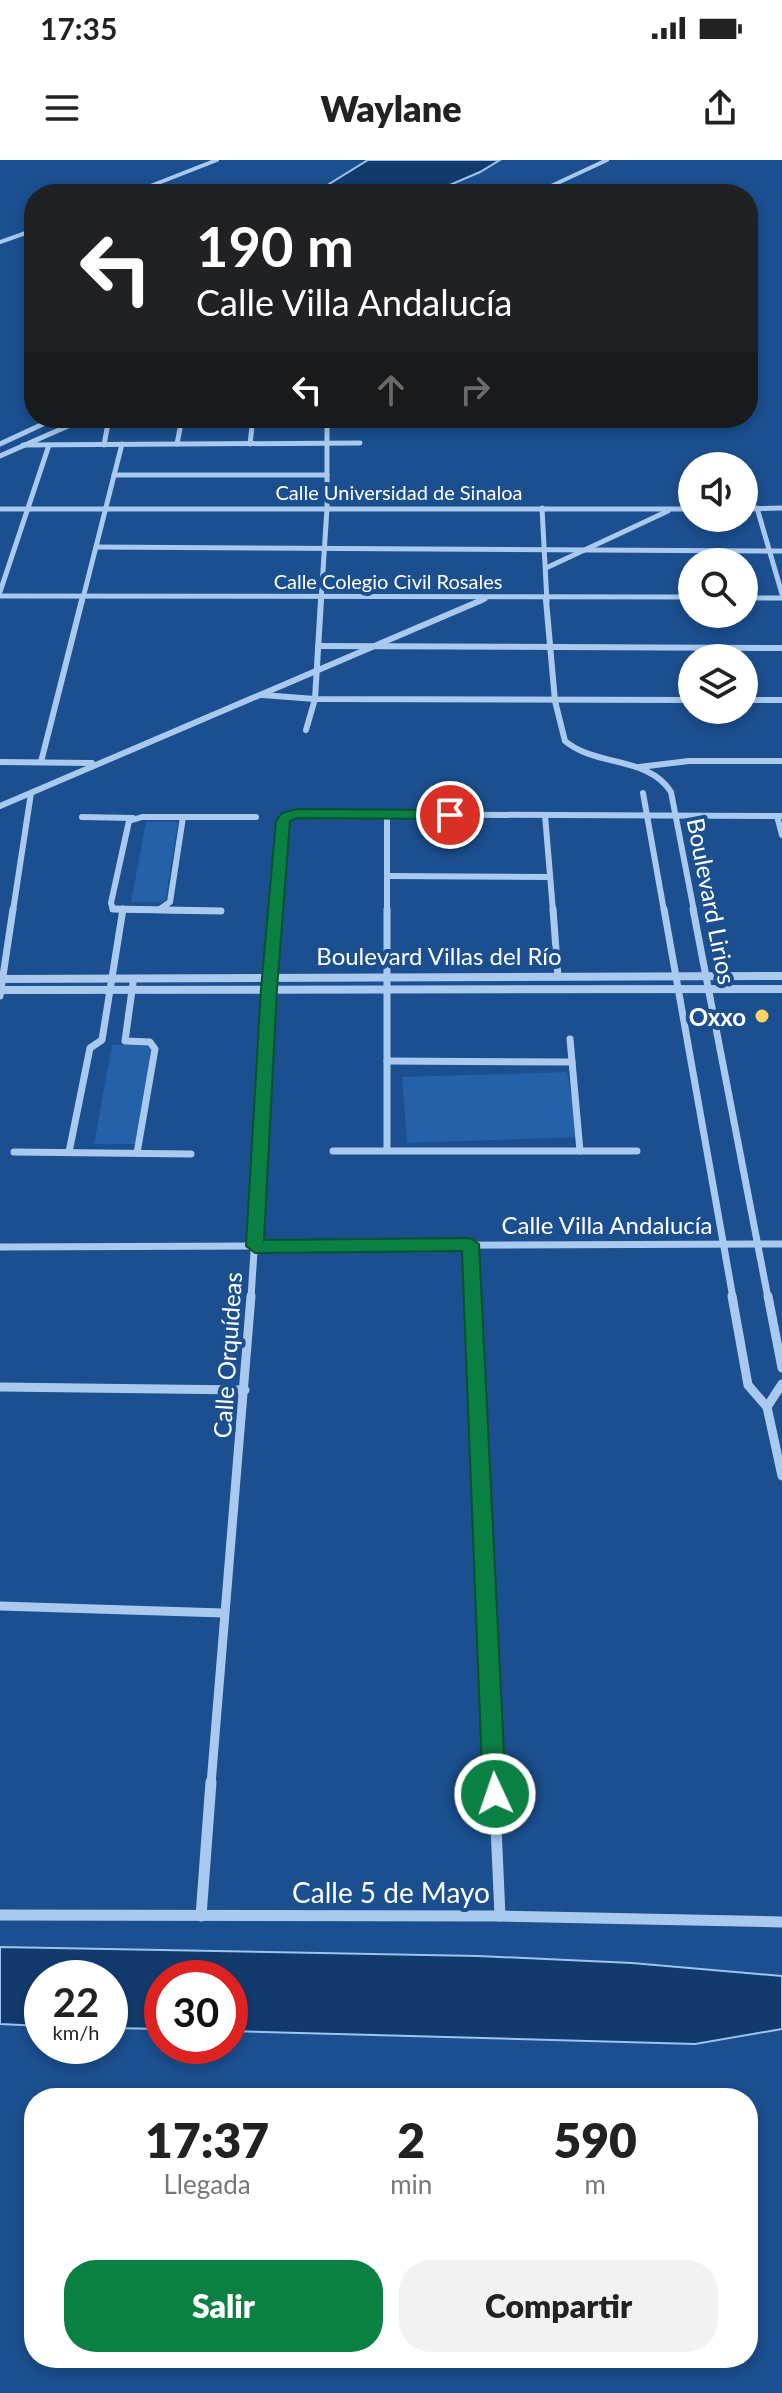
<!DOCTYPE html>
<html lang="es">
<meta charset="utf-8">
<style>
:root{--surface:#fff;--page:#f2f2f2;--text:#222;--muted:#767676;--accent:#0b8043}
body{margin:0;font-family:Lato,sans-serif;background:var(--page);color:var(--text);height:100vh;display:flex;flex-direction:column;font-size:30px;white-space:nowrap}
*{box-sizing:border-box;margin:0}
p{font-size:26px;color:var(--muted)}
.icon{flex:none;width:44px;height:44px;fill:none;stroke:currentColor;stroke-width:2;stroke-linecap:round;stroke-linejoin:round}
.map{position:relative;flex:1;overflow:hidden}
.drawer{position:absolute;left:24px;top:1928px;width:734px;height:280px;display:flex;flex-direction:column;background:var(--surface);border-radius:32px;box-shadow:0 4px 12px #0003}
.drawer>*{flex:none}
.guide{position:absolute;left:24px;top:24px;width:734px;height:244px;border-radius:32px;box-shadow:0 4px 12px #0003;background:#202124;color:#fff;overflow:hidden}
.tools{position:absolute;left:678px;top:292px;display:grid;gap:16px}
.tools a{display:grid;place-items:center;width:80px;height:80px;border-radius:50%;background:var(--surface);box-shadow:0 4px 12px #0003;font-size:40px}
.speed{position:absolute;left:24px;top:1800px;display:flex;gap:16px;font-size:40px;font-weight:700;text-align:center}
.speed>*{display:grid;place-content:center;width:104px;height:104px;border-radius:50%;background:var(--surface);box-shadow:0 4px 12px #0003;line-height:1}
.speed small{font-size:20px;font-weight:400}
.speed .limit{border:12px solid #d22;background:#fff;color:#111}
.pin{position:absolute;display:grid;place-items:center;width:68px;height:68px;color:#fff;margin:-34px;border:4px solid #fff;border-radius:50%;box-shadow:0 2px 8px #0007}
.me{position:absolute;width:88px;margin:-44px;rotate:357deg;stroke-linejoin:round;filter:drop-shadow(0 0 6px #0008)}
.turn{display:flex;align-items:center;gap:28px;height:168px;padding:0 40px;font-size:36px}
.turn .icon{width:104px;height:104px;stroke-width:2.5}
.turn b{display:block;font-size:56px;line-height:68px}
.lanes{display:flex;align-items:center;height:76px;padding:0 40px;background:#0003;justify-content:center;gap:40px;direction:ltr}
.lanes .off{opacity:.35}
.eta{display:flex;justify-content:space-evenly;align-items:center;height:136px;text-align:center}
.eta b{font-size:48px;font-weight:800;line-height:56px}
.cta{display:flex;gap:16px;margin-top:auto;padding:16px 40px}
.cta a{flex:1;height:92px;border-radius:32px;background:var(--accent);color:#fff;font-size:32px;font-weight:800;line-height:92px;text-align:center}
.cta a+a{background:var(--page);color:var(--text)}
.status{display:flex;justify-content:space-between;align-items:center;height:56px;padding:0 40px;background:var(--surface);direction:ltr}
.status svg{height:22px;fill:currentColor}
header{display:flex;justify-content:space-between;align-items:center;height:104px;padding:0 40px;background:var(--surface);font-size:36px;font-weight:800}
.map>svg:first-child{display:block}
.green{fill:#2461a8}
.water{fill:#123a6d;stroke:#9cc4f0;stroke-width:2}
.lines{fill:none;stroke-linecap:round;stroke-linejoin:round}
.minor-far5{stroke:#a9c9ee;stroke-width:4}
.minor-far4{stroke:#a9c9ee;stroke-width:5}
.minor-far3{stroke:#a9c9ee;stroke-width:6}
.minor-far2{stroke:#a9c9ee;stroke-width:7}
.minor-far1{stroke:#a9c9ee;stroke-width:9}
.minor{stroke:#a9c9ee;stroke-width:11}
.tertiary{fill:#a9c9ee;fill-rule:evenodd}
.route{fill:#0b8043;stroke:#07532c;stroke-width:2}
.poi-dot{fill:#ffd166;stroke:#1b4f8f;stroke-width:3}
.labels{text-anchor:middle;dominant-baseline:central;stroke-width:8;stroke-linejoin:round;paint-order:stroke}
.far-street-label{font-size:20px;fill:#fff;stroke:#1b4f8f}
.street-label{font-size:24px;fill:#fff;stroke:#1b4f8f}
.poi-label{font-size:24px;font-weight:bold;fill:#fff;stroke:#1b4f8f;text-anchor:end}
.near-street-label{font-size:28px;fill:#fff;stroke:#1b4f8f}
</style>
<div class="status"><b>17:35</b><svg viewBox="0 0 49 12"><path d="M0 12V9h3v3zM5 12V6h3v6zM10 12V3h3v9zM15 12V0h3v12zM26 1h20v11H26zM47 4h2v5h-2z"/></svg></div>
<header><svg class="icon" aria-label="menu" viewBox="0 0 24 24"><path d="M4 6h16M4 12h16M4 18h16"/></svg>Waylane<svg class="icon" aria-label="share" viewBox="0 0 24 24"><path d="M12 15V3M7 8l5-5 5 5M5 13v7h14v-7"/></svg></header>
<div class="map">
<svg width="782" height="2233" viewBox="0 0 782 2233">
<rect width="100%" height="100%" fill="#1b4f8f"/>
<g class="green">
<polygon points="146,662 178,662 165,742 131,742"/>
<polygon points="112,885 154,885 138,984 94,984"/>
<polygon points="567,912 579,977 407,983 402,917"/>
</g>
<g class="water">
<polygon points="368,0 500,0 480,12 429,34 313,34"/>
<polygon points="0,1787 478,1796 632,1803 782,1816 782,1869 695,1884 230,1871 230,1818 162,1818 162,1869 110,1868 110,1818 42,1818 42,1866 0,1864"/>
</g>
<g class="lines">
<g class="minor-far5">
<polyline points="130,34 217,0"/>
<polyline points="534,34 607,0"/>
<polyline points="0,82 34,70"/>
</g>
<g class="minor-far4">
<polyline points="0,284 56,258"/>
<polyline points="177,284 182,258"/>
<polyline points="250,284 253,258"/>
<polyline points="23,285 360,283"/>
<polyline points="104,285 109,258"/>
<polyline points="0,296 86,258"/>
<polyline points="114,315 327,315"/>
<polyline points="542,348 547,442"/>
<polyline points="757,348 782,434"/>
<polyline points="0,349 692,349"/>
<polyline points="744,349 782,348"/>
<polyline points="96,387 782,391"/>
<polyline points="546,408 668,351"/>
<polyline points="0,432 49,285"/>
<polyline points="0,436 692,437"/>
<polyline points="744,438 782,438"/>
<polyline points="82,442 122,284"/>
<polyline points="321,442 327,348 327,258"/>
<polyline points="477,442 485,439"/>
</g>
<g class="minor-far3">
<path d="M546,440L555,541L565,581C596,607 649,596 671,632L694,751"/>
<polyline points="318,486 782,488"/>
<polyline points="262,535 315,539 692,540"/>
<polyline points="744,540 782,540"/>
<polyline points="306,570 315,539 321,440"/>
<polyline points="0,602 92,603"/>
<polyline points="41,602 82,440"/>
<polyline points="639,607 689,601 782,601"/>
<polyline points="643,633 664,751"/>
<polyline points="0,646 482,440"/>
<polyline points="387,654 387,751"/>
<polyline points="545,655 553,751"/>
<polyline points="777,656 782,675"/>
<polyline points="82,657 133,658"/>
<polyline points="387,716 550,717"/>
<polyline points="160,749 170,742 183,657"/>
<polyline points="13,751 31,633"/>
<polyline points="202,751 113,749 111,743 129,661 142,657 256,657"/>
<polyline points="276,751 283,661 297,654 782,656"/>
</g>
<g class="minor-far2">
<polyline points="113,749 221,751"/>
<polyline points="387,749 387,990"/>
<polyline points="553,749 558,817"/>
<polyline points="664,749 733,1138"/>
<polyline points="693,749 768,1138"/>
<polyline points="133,823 125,881 150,882 155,889 137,993"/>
<polyline points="0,836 13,749"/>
<polyline points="570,879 580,991"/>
<polyline points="387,901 572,902"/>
<polyline points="333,991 637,991"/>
<polyline points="14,992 191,994"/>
<polyline points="69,992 90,888 102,880 123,749"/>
<polyline points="470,1084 472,1138"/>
<polyline points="0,1087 782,1084"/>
<polyline points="251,1138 276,749"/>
</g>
<g class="minor-far1">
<polyline points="472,1136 494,1624"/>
<polyline points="732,1136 748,1225 767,1247 782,1316"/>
<polyline points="768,1136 782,1208"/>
<polyline points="0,1227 245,1230"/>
<polyline points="767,1247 782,1224"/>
<polyline points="0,1446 223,1453"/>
<polyline points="211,1624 251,1136"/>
</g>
<g class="minor">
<polyline points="494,1622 500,1756"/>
<polyline points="0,1755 500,1756 782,1762"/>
<polyline points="201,1756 211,1622"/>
</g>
<g class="tertiary">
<polygon points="782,812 782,820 0,823 0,815"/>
<polygon points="782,825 782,833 0,834 0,826"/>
</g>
</g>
<polygon class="route" points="297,649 450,650 457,655 450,659 297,658 290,661 277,829 264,1080 470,1078 479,1084 506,1634 503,1641 495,1645 486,1641 483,1634 462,1091 255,1093 246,1086 261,829 276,661 282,653"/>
<circle class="poi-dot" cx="762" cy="856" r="8"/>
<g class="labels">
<g class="far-street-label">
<text x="399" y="332">Calle Universidad de Sinaloa</text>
<text x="388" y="421">Calle Colegio Civil Rosales</text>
</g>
<g class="street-label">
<text transform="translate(712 741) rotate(79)">Boulevard Lirios</text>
<text x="439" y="795">Boulevard Villas del Río</text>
<text x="607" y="1064">Calle Villa Andalucía</text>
<text transform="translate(227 1195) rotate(-86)">Calle Orquídeas</text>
</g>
<g class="poi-label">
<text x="746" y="856">Oxxo</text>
</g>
<g class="near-street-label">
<text x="391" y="1732">Calle 5 de Mayo</text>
</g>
</g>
</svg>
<div class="tools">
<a><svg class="icon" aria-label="sound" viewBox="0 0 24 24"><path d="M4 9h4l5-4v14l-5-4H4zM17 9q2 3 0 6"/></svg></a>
<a><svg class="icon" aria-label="search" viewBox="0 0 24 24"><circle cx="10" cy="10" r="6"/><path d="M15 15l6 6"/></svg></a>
<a><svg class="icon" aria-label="layers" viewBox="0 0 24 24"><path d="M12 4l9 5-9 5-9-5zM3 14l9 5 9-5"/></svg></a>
</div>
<div class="speed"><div>22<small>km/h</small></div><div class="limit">30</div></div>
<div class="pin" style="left:450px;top:655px;background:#d93025"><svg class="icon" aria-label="arrive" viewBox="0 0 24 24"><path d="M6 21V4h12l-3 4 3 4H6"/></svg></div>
<svg class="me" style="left:495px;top:1634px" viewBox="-20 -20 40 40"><circle r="17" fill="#0b8043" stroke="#fff" stroke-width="3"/><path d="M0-11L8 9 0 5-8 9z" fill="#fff"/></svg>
<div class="guide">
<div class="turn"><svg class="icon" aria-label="left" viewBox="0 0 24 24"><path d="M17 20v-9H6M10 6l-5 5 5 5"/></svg><div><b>190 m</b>Calle Villa Andalucía</div></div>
<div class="lanes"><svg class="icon" aria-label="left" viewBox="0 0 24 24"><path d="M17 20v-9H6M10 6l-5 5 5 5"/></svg><svg class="icon off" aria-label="ahead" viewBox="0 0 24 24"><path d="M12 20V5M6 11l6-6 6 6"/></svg><svg class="icon off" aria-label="right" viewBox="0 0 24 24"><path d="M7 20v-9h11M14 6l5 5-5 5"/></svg></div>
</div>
<section class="drawer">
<div class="eta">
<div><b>17:37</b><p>Llegada</p></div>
<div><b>2</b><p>min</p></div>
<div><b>590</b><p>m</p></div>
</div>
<div class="cta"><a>Salir</a><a>Compartir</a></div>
</section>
</div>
